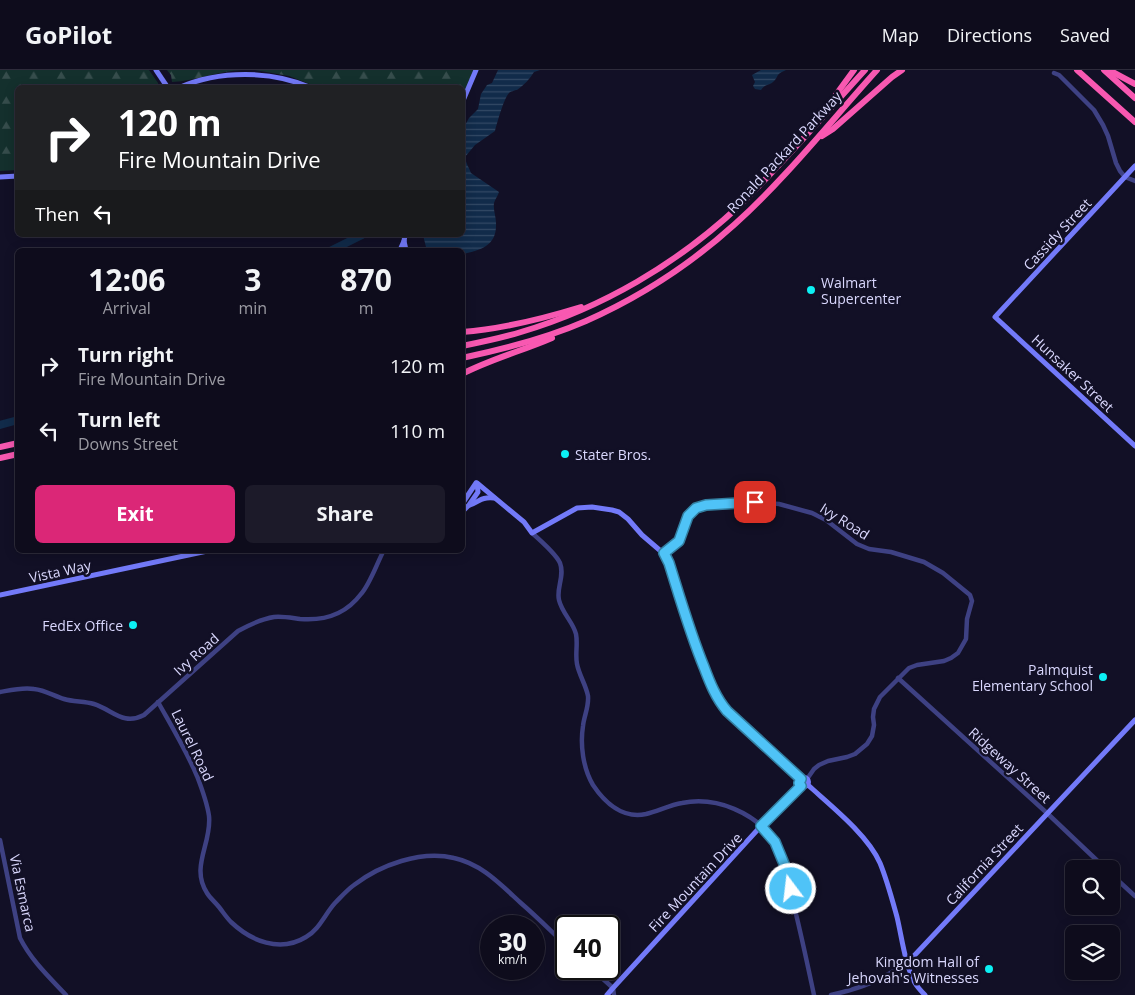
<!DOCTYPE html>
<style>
:root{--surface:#0e0c1c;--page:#1c1a29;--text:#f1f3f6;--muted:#9b9ba3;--line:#2e2c3b;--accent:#db2777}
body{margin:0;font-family:"Open Sans",sans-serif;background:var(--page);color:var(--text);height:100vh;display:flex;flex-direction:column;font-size:19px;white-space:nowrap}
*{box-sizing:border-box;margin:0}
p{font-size:16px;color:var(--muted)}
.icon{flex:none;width:28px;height:28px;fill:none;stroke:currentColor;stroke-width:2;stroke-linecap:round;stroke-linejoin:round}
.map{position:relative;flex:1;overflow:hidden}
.details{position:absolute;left:15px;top:178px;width:450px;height:305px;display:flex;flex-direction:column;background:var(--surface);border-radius:8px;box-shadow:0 2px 12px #0003,0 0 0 1px var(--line)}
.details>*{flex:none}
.guide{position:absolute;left:15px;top:15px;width:450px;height:152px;border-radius:8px;box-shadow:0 2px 12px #0003,0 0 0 1px var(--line);background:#202124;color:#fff;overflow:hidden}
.buttons{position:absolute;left:1065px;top:790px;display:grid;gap:10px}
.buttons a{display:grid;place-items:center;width:55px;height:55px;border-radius:8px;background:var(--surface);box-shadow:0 2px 12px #0003,0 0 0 1px var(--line);font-size:25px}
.speed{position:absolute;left:480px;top:845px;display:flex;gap:10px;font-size:25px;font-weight:700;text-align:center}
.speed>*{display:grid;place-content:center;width:65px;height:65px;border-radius:50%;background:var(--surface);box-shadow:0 2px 12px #0003,0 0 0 1px var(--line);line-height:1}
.speed small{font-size:12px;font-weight:400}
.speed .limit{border:2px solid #111;border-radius:8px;background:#fff;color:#111}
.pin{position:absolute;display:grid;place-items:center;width:42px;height:42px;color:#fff;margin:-21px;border-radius:10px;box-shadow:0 2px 8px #0006}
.me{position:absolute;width:55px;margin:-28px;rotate:345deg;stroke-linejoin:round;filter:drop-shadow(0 0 4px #0008)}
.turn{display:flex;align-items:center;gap:18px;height:105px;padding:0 20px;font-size:22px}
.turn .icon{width:65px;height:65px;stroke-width:2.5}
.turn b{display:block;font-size:35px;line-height:42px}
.then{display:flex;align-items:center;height:48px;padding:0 20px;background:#0003;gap:10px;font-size:19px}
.eta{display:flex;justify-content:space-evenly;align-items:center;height:85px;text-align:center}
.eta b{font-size:30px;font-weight:700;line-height:35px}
.primary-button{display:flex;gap:10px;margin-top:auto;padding:10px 20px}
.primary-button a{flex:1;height:58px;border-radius:8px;background:var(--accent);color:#fff;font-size:20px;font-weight:700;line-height:58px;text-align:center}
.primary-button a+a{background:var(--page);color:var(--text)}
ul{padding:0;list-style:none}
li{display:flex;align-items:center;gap:15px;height:65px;padding:0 20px}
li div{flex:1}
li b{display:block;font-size:19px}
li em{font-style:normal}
header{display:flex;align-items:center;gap:30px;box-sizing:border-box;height:70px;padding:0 25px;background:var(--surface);border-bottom:1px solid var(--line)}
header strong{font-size:24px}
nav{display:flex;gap:28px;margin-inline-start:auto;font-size:18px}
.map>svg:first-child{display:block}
.forest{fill:url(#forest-firs)}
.water{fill:url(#water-rules)}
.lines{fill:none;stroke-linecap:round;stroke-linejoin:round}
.river{stroke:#112b4a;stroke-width:8}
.tertiary{stroke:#3e4183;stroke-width:4.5}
.secondary{stroke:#737af9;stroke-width:5}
.motorway{stroke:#f858b1;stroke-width:6}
.route-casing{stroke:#337fa1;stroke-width:12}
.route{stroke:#4fc3f7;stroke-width:9}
.poi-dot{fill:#0cf0f4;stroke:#121026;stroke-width:2}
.labels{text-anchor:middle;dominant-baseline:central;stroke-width:5;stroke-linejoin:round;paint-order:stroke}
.street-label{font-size:14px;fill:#d9d7fd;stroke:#121026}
.poi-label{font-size:14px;fill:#d9d7fd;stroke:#121026;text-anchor:end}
</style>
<header>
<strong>GoPilot</strong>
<nav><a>Map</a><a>Directions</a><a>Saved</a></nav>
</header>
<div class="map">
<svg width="1135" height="925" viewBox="0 0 1135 925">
<defs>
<pattern id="forest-firs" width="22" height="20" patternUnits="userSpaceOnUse" patternTransform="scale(1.25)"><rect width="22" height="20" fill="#14302d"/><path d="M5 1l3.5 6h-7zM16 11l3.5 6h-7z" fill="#364d4c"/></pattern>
<pattern id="water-rules" width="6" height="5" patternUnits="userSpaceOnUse" patternTransform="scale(1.25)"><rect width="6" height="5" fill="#112b4a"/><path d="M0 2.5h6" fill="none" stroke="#334965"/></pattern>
</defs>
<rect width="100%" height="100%" fill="#121026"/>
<g class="forest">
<polygon points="0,0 149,0 158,13 159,17 18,18 17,100 0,101"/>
<path d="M167,0H242C218,1 196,11 172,12L171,5Z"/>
<polygon points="255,0 474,0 463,28 462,18 317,17 289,6"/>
</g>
<g class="water">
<path d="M498,0H540L534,2C530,9 524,15 517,20C515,20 510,22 509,23C504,28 497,53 495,61L475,75L465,87C466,94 469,97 471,103L499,122C498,126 495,129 494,133C493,140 496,146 496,153C497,176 481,180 463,184L462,180H429L426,177L423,165H462L463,59L469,48L478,39L481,24L487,15L492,13Z"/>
<path d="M761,0H786C774,5 780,6 773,12C768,16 765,14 761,20L755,19L753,16L755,12L752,5Z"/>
</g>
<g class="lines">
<g class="river">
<polyline points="332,180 362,165"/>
<polyline points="0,355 18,350"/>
</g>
<g class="tertiary">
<polyline points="1054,3 1059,5 1094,40 1103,55 1108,66 1116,93 1120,101 1125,107 1135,111"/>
<path d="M532,463C540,470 556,484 560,493C565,506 556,518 559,530C562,543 573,552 576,564C578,574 575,584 577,594C579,605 586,615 588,626C589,637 584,646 583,656C580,675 583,698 593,715C605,733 623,749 646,744C658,741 670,735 682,733C717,726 755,743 775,771C777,775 779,781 781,785C788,803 792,821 795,840C802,868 808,897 814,925"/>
<polyline points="663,483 679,471 688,446 695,438 706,435 755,432 779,434 812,443 826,450 857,474 869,479 891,482 924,492 943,503 970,525 972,531 967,549 966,569 958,583 951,588 944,591 917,595 909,598 880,627 874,639 873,647 874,655 872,666 867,674 855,684 847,687 828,691 819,695 814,699 807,709"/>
<polyline points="898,608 1048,744 1106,799"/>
<path d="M0,622C11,620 23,617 34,619C45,620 54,626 64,629C74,632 84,631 94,634C113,640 123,656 144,645L238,561C249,555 261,549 274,547C282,546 292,548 300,549C324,551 346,544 361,524C370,514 377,493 384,480"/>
<path d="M158,632C172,657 186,680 197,706C202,719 207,732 209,746C212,773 190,797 207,823C210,828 215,832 219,837C223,842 226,847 231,852C251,871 280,883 306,867C319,860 325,844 335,833C341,827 347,820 354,815C380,795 421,780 454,788C482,794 501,815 522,834C537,847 551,861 566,875"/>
<path d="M0,770L20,868C31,890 49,907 66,925"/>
<polyline points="1111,804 1135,826"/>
<polyline points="592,899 613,918 614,925"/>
<path d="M831,925C862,918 882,910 907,892"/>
</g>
<g class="secondary">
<polyline points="156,0 168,18"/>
<path d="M178,18C219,0 271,0 312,18"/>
<polyline points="462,33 476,0"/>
<polyline points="1135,96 995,247 1135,376"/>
<polyline points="0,107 18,106"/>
<polyline points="405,165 404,171 406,180"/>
<polyline points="400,180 404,171"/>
<path d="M477,413L524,452L532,463L577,438L592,437L612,440L619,442L628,449L642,465L663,483L669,493C680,528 690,563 704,597C710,613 716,628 727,641L801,709"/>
<polyline points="462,434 476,413"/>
<path d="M470,435C481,431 480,427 494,428"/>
<polyline points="462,442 469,435 478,422 477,414"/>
<polyline points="0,525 212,480"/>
<circle cx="804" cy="712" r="4.5"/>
<path d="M808,715C830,735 868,765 880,793C887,810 892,829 897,847C902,868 905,895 915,913C918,918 922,922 925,925"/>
<polyline points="907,892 912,888 1135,650"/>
<polyline points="607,925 613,918 761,756 801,716"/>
</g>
<g class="motorway">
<polyline points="1077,0 1135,52"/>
<polyline points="1104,0 1135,28"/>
<polyline points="1109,0 1135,14"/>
<polyline points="827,37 854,0"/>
<polyline points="822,66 833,59 892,7 902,0"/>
<path d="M462,262C503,259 542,249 581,237"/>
<path d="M462,276C482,272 502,268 521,262C602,238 677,194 739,136C783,93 824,45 865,0"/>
<path d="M462,288C505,279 547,268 586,251C640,227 692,193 735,154C787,107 830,52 877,0"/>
<path d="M462,304C491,289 522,281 552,268"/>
<polyline points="0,377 18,373"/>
<polyline points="0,388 18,384"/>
</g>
</g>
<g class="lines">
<g class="route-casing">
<path id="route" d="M755,432L706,435L696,438L688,446L679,471L664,483L669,493C680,528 690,563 704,597C710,613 716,628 727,641L801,709L799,713L801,716L761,756L775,772L787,801L791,819"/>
</g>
<use href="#route" class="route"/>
</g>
<g class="poi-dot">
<circle cx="811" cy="220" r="5"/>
<circle cx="565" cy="384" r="5"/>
<circle cx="133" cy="555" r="5"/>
<circle cx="1103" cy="607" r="5"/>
<circle cx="989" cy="899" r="5"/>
</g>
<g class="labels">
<g class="street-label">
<text transform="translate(784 82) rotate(-47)">Ronald Packard Parkway</text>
<text transform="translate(1057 164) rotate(-47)">Cassidy Street</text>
<text transform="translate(1073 303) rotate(43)">Hunsaker Street</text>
<text transform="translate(845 451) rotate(32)">Ivy Road</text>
<text transform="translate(60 501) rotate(-12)">Vista Way</text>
<text transform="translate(196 584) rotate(-42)">Ivy Road</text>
<text transform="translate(193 675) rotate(64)">Laurel Road</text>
<text transform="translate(1010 695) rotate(42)">Ridgeway Street</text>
<text transform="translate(984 794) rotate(-47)">California Street</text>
<text transform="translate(695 812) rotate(-47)">Fire Mountain Drive</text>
<text transform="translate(23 823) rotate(78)">Via Esmarca</text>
</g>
<g class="poi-label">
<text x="821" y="212" text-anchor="start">Walmart<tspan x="821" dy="16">Supercenter</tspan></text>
<text x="575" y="384" text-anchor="start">Stater Bros.</text>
<text x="123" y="555">FedEx Office</text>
<text x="1093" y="599">Palmquist<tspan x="1093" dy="16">Elementary School</tspan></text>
<text x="979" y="891">Kingdom Hall of<tspan x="979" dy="16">Jehovah's Witnesses</tspan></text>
</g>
</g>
</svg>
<div class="buttons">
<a><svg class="icon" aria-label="search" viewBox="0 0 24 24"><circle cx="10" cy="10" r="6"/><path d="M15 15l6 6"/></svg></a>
<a><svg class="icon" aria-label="layers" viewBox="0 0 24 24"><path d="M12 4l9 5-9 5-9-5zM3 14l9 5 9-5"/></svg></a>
</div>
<div class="speed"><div>30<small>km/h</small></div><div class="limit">40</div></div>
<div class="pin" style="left:755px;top:432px;background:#d93025"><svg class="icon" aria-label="arrive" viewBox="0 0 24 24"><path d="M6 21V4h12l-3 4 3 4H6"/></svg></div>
<svg class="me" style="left:791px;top:819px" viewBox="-20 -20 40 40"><circle r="17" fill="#4fc3f7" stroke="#fff" stroke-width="3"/><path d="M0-11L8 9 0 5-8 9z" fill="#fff"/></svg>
<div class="guide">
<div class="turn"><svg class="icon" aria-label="right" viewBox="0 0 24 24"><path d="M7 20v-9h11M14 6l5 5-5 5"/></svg><div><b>120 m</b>Fire Mountain Drive</div></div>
<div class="then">Then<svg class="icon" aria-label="left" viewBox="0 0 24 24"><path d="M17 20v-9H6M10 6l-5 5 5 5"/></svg></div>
</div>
<section class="details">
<div class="eta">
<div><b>12:06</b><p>Arrival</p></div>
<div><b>3</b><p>min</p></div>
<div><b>870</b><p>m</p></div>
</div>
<ul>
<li><svg class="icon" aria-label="right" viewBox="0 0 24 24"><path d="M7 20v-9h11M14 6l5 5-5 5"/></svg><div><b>Turn right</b><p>Fire Mountain Drive</p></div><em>120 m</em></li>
<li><svg class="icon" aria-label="left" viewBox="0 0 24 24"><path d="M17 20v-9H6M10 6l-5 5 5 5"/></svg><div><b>Turn left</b><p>Downs Street</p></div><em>110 m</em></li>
</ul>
<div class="primary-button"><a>Exit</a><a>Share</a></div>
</section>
</div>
